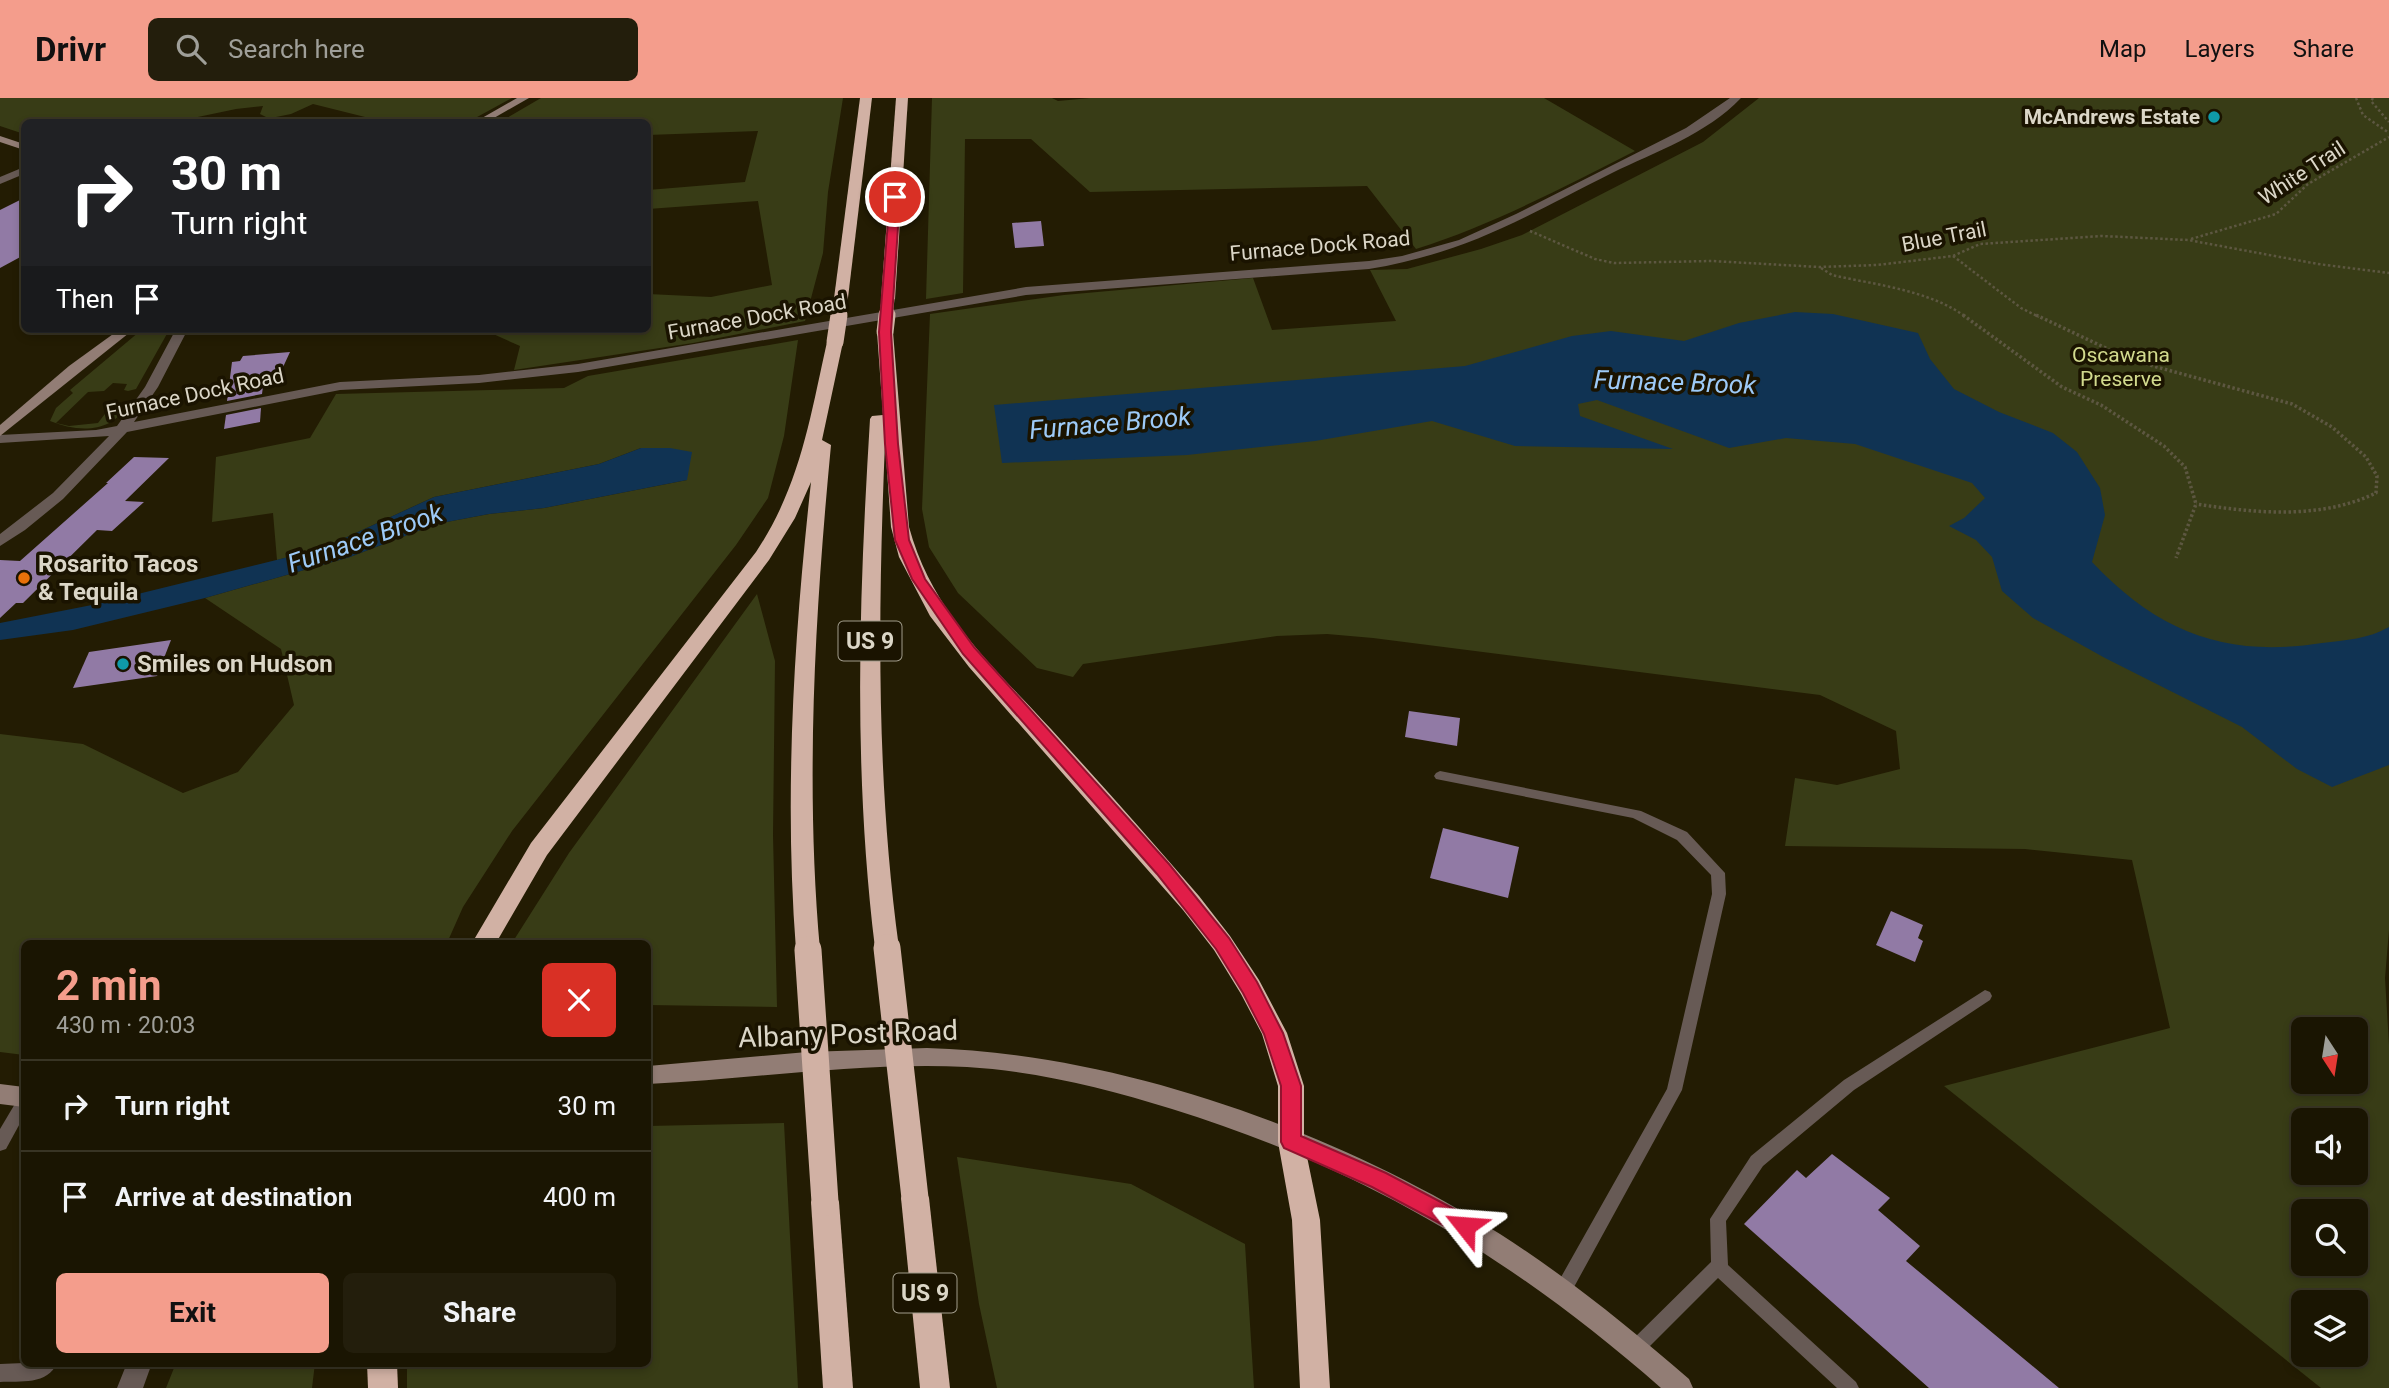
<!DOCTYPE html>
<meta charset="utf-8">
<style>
:root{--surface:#1a1502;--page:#231e0c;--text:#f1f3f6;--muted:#9f9f99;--line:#383424;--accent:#f49d8c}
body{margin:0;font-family:Roboto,sans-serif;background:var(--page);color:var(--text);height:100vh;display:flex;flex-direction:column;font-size:26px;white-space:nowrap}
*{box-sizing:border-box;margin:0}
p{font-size:23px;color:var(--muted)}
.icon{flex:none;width:38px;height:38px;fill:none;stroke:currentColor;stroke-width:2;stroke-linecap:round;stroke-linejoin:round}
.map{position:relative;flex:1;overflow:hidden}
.panel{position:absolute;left:21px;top:842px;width:630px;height:427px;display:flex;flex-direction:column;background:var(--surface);border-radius:10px;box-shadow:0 4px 10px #0003,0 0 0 2px var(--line)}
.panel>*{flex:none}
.top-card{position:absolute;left:21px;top:21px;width:630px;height:214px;border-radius:10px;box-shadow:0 4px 10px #0003,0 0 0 2px var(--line);background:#202124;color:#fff;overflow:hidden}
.needle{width:46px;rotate:168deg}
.buttons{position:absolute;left:2291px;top:919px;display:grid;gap:14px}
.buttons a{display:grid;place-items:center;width:77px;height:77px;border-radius:10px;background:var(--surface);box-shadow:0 4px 10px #0003,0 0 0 2px var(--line);font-size:35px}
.pin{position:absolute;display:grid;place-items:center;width:60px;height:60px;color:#fff;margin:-30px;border:4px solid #fff;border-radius:50%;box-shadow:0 2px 7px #0007}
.me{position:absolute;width:77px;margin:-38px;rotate:298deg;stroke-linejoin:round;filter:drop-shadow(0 0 5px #0008)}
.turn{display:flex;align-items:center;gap:24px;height:147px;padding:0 35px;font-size:32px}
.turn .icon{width:91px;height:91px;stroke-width:2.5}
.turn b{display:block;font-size:49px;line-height:60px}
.then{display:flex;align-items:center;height:66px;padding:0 35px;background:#0003;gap:14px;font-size:26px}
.round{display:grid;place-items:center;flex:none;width:74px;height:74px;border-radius:10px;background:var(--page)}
.headline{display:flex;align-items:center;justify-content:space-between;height:119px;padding:0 35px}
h1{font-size:42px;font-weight:700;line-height:52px;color:var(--accent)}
.action{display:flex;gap:14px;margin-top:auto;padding:14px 35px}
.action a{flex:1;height:80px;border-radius:10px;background:var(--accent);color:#111;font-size:28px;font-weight:700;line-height:80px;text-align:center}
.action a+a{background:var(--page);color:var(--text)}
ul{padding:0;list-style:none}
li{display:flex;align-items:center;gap:21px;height:91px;padding:0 35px;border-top:2px solid var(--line)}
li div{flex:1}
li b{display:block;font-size:26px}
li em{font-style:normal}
header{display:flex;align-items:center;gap:42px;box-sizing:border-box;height:98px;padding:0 35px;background:var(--accent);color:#111}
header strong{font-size:33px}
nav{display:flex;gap:38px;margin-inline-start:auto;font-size:24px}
.search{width:490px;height:63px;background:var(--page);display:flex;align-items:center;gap:18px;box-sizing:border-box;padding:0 24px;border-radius:10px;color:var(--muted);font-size:26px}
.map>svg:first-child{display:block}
.green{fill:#383c16;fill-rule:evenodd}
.water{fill:#103353}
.building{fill:#917aa5}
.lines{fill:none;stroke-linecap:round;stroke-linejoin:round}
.path-far1{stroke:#5d5741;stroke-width:2.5;stroke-dasharray:2.5 2.5;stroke-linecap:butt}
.path{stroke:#5d5741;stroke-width:3.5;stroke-dasharray:2.5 2.5;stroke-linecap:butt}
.lane{fill:#675a55;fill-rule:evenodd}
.street{fill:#675a55;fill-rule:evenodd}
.secondary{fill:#927d75;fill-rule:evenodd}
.highway{fill:#d1b1a4;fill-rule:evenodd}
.highway-bridge-far2{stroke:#d1b1a4;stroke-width:13}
.highway-bridge-far1{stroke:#d1b1a4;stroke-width:17}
.highway-bridge{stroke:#d1b1a4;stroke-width:27}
.route{fill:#e11d48;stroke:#92132f;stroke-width:2}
.culture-dot{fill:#0f9aa8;stroke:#1a1300;stroke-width:2.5}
.food-dot{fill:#e8710a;stroke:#1a1300;stroke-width:2.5}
.labels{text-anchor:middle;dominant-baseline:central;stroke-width:7;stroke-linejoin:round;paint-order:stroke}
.far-poi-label{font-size:21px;font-weight:bold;fill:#dbd6c7;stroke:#1a1300;text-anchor:end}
.far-street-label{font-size:21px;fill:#dbd6c7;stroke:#1a1300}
.far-park-label{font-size:21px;fill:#d2da8d;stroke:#1a1300}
.shield{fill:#1a1300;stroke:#a19c8b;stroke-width:2}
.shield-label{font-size:23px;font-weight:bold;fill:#dbd6c7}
.poi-label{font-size:24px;font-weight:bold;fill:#dbd6c7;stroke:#1a1300;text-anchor:start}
.water-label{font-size:26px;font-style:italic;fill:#9dcaf7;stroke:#1a1300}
.near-street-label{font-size:28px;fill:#dbd6c7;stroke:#1a1300}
</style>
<header>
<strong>Drivr</strong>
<div class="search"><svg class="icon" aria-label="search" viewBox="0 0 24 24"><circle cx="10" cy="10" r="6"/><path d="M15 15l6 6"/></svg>Search here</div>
<nav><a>Map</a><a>Layers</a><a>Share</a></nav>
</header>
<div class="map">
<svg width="2389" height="1290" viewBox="0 0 2389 1290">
<rect width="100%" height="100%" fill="#231c03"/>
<g class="green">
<polygon points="0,0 512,0 468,24 385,24 313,6 291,16 276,19 268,20 260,16 263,8 236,11 174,24 24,24 24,36 0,28"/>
<polygon points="541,0 843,0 828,94 823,155 805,223 693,245 514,272 520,248 482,231 648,231 648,196 711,199 772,187 758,103 648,111 648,92 745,84 758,33 648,37 648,24 500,24"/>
<path d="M932,0H1052L1058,3L1090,0H1544L1635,53C1564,89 1492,127 1416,151L1367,88L1090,94L1031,41H965L963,195L926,201Z"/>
<path d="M1759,0H2389V832L2385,880L2389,947V1290H2321L1944,988L2170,930L2132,762L2025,751L1785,748L1795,680L1837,687L1900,671L1896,633L1820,597L1373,540L1327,536L1277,538L1083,566L1073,579L1037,570L958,495L929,449L922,411L930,216L1064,197L1253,180L1272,232L1396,223L1370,172L1407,171L1481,151L1522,137L1703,44ZM2303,931H2356V984H2303ZM2303,1022H2356V1074H2303ZM2303,1113H2356V1166H2303ZM2303,1204H2356V1256H2303Z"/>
<path d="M139,234H168L136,291L128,293L124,292L127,286L113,285L104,293L88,294L56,325L69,328L98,325C106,315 113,302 127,307C111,336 77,334 50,323L56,310L73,295L70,292Z"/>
<polygon points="798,242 784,338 768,400 736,447 512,733 463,809 447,845 24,845 24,957 0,954 0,636 83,646 183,695 238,674 294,607 281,551 205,500 350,459 436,426 489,416 544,410 687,382 641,350 599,366 434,399 321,451 277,462 273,415 212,424 216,359 310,340 336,296 564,290 588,278"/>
<polygon points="757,496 775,563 773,737 777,909 648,907 648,845 512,845 569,755"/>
<polygon points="784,1025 798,1290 407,1290 407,1265 648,1265 648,1028"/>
<polygon points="957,1059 1131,1086 1245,1146 1254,1290 997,1290 979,1206"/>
<polygon points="176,1265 315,1265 312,1290 166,1290"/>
</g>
<g class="water">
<path d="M1795,214L1833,216L1918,235L1930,261L1954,291L1999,314L2053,335L2077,354L2100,390L2105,417L2092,464C2159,535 2227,560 2322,545C2346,542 2368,541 2389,529V667L2332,689L2297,671L2242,629L2105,560L2033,520L2002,493L1992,459L1976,442L1949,428L1964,420L1985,400L1972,385L1855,346L1786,340L1729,350L1597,302L1578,306L1580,318L1673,351L1515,348L1432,323L1315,343L1187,357L1002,365L994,307L1465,268L1572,238L1611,233L1684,243L1739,225Z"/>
<polygon points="641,350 670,350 692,354 687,382 544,410 489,416 436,426 350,459 205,500 73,532 0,542 0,525 97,506 321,451 434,399 599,366"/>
</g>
<g class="building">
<polygon points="24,100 24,157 0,170 0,112"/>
<polygon points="1041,123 1044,148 1015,150 1012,125"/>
<polygon points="290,254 278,280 264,281 262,296 227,303 232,264 240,263 243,258"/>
<polygon points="261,310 260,324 224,331 226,317"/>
<polygon points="134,359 169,360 125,403 144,404 112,433 97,432 23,505 16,505 0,520 0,462 20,463 108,385 106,385"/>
<polygon points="171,542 157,578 73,590 89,554"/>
<polygon points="1409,613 1460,620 1457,648 1405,639"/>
<polygon points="1443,730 1519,749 1508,800 1430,780"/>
<polygon points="1891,813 1923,827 1918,840 1923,843 1915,864 1876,847"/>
<polygon points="1832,1056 1890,1100 1878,1112 1920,1148 1906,1163 2059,1290 1929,1290 1744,1126 1797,1072 1806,1080"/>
</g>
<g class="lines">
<g class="path-far1">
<polyline points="2356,0 2363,17 2389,35"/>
<polyline points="2373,0 2371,3 2389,24"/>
<polyline points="1530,133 1595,161 1614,165 1712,163 1819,169 1877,167 1953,158 1980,146 2102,138 2188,142 2318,166 2389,175"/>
<polyline points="2191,141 2276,116 2308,86 2389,39"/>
<polyline points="1953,158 2021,210 2039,219"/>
<path d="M1821,170L1832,177C1876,187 1929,192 1966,219"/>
</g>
<g class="path">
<polyline points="1963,217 2062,289 2101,307 2164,348 2185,369 2196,406 2176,460"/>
<path d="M2036,217L2112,253L2153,268L2292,306L2332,329L2366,359L2377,378L2376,395C2319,422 2256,415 2196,406"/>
</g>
<g class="lane">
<polygon points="1440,673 1641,713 1687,734 1725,775 1726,796 1682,992 1568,1200 1562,1202 1556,1200 1554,1194 1556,1188 1667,991 1712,796 1711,777 1677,742 1633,720 1436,681 1434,678 1436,675"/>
<polygon points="1985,892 1990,894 1992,898 1990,902 1854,992 1763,1068 1726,1123 1728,1167 1856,1284 1859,1290 1837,1290 1718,1180 1641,1257 1635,1260 1629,1257 1626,1251 1629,1245 1711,1164 1710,1121 1751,1058 1844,982"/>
<polygon points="24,997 24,1018 6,1051 0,1053 0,1031 19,999"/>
<path d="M24,1265H57C48,1287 20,1283 0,1284V1266Z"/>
</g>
<g class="street">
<path d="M1730,0H1741C1707,36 1655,54 1612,75C1526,118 1467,155 1369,171L1026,197L578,274L479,285L340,292L127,334L63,401L25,432L0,448V436L53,395L109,338L0,345V337L96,332L117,328L145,289L176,231H188L158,289L134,324L340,284L479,277L578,266L1026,189L1369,163L1402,158L1459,142L1516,116L1686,30Z"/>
<polygon points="24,69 24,76 0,86 0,79"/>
<polygon points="127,1265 152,1265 143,1290 117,1290"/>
</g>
<g class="secondary">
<polygon points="517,0 529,0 487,24 475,24"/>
<polygon points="0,38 24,46 24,52 0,44"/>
<polygon points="120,231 134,231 0,338 0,327 69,268"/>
<path d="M927,950C1120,955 1337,1034 1500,1136C1567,1179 1629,1229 1689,1281L1693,1290H1661C1510,1158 1364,1071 1172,1011C1105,990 1036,973 967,969C859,964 754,981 648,986V968L807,954Z"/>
<polygon points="0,986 24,989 24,1009 0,1006"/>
</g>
<g class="highway">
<polygon points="860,0 872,0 847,208 840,212 833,208"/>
<polygon points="896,0 908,0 895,201 888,205 881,201"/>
<path d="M885,229L893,234L909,429C933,516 992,567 1051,631C1101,686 1151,742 1199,798L1230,838L1259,882L1287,935L1304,988V1044L1320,1122L1330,1290H1300L1292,1122L1278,1044V988L1262,936L1241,896L1214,852L1183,812L969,569L930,518L899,459L891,429L885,344C878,515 876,680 899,850L895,857L887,860L879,857L875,850C853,670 859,501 870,321L872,318L883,317L877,234Z"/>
<path d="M835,239L843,244L822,342L831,347C815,515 805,684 820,852L816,859L808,862L800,859L796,852C784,696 794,539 811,384L795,420L769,462L547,757L496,845H472L531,745L756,454C800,388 810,320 827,244Z"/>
<polygon points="915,1087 925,1091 929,1100 950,1290 920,1290 901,1100 905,1091"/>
<polygon points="825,1091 835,1095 839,1104 853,1290 823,1290 811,1104 815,1095"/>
<polygon points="367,1265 397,1265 398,1290 368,1290"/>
</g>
<g class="highway-bridge-far2">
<polyline points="839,219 840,208"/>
<polyline points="886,219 888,201"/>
</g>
<g class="highway-bridge-far1">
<polyline points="885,234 887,217"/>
<polyline points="835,244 839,217"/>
</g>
<g class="highway-bridge">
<polyline points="887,850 915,1100"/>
<polyline points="808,852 825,1104"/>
</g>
</g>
<polygon class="route" points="895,96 900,99 891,234 898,346 909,442 925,481 974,549 1169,766 1229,840 1257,884 1283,935 1301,988 1301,1038 1386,1075 1473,1121 1476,1128 1473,1135 1465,1138 1458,1135 1372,1089 1284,1050 1281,1044 1281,988 1264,936 1243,895 1216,851 1157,776 963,556 912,481 895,442 885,346 879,234 890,99"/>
<g class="culture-dot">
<circle cx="2214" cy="19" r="7"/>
<circle cx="123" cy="566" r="7"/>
</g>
<circle class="food-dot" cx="24" cy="480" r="7"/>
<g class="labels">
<g class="far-poi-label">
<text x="2200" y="19">McAndrews Estate</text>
</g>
<g class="far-street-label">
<text transform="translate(2302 75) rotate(-33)">White Trail</text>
<text transform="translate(1944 139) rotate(-11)">Blue Trail</text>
<text transform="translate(1320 148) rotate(-5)">Furnace Dock Road</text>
<text transform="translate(757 219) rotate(-10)">Furnace Dock Road</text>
<text transform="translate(195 296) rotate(-12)">Furnace Dock Road</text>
</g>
<g class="far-park-label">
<text x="2121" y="257">Oscawana<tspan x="2121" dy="24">Preserve</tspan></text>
</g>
<g class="shield">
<rect x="838.5" y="523.5" width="63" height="39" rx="5"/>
<rect x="893.5" y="1175.5" width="63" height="39" rx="5"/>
</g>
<g class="shield-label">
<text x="870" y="543">US 9</text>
<text x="925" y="1195">US 9</text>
</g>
<g class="poi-label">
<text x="38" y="466">Rosarito Tacos<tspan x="38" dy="28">&amp; Tequila</tspan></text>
<text x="137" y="566">Smiles on Hudson</text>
</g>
<g class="water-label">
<text transform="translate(1675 284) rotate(2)">Furnace Brook</text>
<text transform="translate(1110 325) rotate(-5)">Furnace Brook</text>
<text transform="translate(365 440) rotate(-19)">Furnace Brook</text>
</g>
<g class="near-street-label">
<text transform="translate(848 936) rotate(-2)">Albany Post Road</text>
</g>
</g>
</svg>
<div class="buttons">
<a><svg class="needle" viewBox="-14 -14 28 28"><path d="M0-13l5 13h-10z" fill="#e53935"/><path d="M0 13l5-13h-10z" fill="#9f9f99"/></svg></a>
<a><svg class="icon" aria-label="sound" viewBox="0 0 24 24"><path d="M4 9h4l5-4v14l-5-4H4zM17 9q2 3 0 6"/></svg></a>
<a><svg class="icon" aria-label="search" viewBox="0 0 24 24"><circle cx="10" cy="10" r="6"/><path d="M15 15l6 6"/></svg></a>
<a><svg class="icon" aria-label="layers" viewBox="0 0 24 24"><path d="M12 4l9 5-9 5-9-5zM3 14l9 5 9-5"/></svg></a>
</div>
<div class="pin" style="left:895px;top:99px;background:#d93025"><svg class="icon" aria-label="arrive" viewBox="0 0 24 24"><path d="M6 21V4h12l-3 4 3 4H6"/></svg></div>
<svg class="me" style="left:1465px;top:1128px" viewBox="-20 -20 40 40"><path d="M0-17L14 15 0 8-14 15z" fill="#e11d48" stroke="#fff" stroke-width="4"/></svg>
<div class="top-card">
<div class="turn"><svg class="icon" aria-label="right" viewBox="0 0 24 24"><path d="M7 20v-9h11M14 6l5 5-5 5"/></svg><div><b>30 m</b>Turn right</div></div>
<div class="then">Then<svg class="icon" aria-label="arrive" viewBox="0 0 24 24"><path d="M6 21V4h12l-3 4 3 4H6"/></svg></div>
</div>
<section class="panel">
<div class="headline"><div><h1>2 min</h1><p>430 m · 20:03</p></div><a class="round" style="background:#d93025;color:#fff"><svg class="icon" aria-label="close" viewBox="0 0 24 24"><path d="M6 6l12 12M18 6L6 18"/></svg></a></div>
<ul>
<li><svg class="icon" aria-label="right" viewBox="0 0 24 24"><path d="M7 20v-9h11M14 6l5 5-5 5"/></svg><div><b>Turn right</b></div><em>30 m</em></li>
<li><svg class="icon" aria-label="arrive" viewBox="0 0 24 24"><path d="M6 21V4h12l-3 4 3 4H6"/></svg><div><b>Arrive at destination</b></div><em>400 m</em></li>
</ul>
<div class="action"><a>Exit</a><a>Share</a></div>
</section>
</div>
